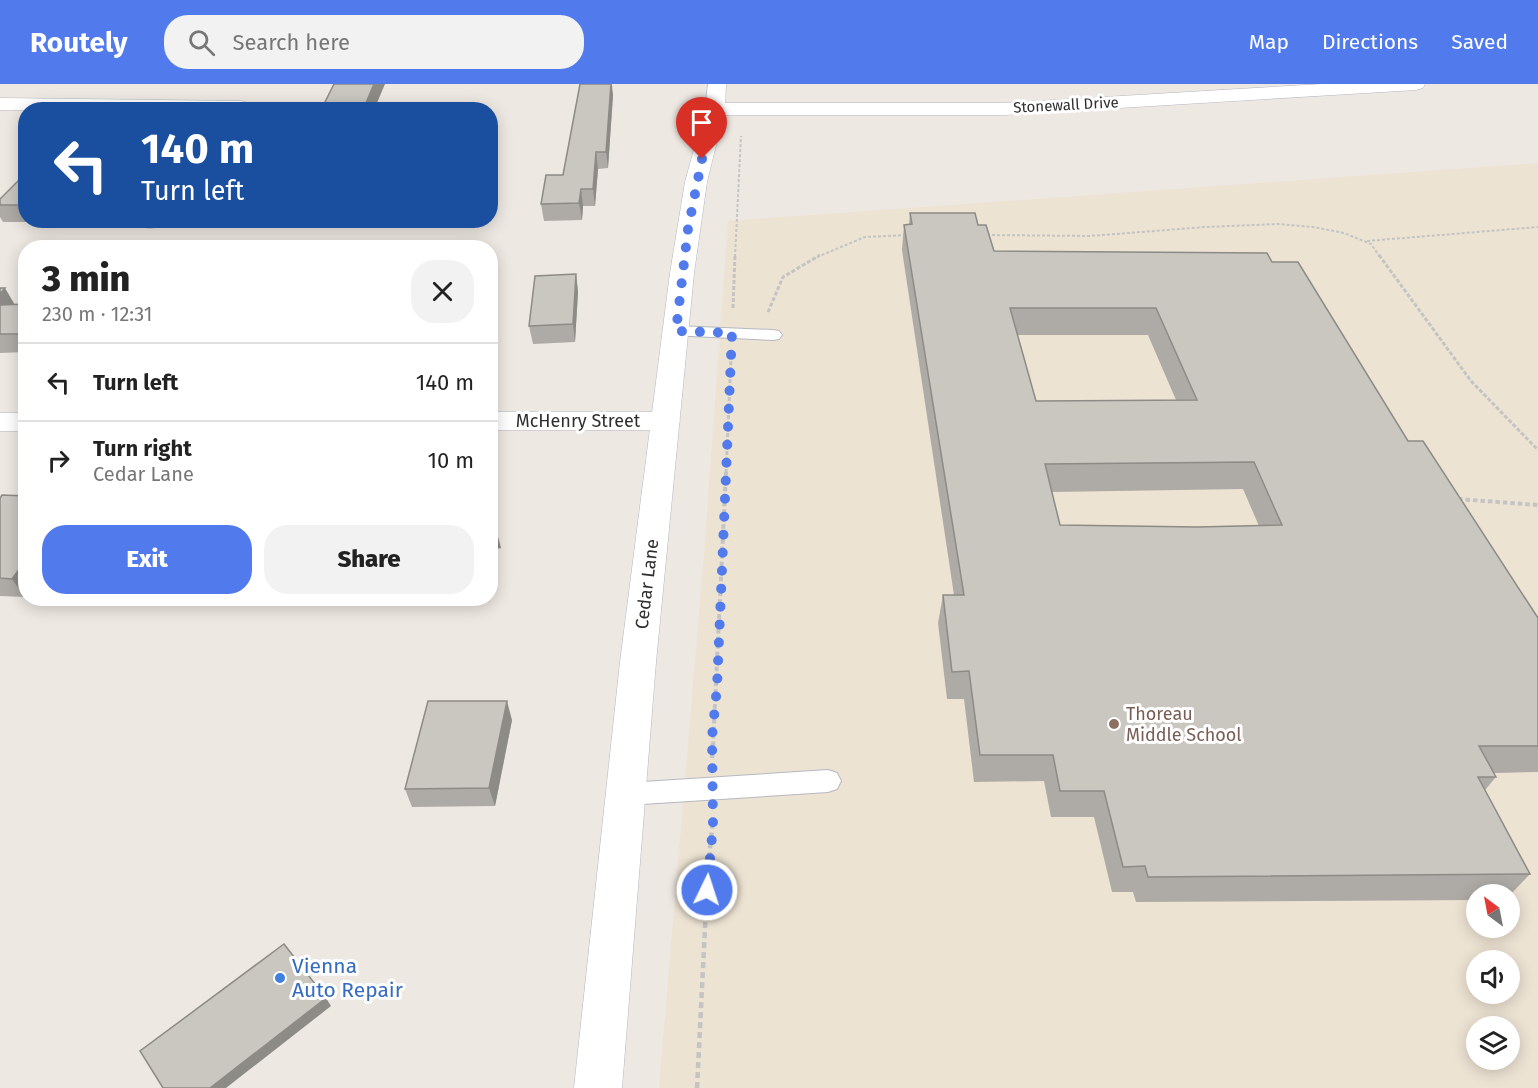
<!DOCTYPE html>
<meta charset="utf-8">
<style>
:root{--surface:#fff;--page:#f2f2f2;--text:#222;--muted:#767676;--line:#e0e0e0;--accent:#517aec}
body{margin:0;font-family:"Fira Sans",sans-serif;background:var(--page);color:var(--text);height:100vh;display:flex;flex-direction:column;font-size:22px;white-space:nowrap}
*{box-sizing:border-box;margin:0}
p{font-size:20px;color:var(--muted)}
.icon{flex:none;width:33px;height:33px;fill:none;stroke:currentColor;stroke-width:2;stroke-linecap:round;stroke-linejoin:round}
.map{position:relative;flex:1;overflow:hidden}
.drawer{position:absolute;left:18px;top:156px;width:480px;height:366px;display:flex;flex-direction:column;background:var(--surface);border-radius:24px;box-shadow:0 3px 15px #0003}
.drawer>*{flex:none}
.banner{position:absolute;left:18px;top:18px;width:480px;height:126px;border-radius:24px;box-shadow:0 3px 15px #0003;background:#1a4fa0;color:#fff;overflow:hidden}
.needle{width:39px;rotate:328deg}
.fabs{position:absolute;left:1466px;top:800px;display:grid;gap:12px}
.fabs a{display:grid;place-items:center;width:54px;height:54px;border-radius:50%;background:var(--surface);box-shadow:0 3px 15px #0003;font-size:30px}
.pin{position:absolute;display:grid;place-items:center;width:51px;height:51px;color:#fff;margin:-62px -26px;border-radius:50% 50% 50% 0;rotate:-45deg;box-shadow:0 0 6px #0007}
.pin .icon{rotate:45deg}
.me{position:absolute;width:66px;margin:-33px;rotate:4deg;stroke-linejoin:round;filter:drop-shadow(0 0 4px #0008)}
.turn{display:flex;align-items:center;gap:21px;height:126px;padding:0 24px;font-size:27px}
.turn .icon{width:78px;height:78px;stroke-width:2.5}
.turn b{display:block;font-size:42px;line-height:51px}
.round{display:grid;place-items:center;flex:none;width:63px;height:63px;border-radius:24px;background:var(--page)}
.headline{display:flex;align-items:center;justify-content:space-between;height:102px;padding:0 24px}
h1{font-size:36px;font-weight:800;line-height:45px}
.cta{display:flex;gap:12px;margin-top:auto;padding:12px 24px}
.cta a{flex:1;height:69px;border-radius:24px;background:var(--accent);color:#fff;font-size:24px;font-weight:800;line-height:69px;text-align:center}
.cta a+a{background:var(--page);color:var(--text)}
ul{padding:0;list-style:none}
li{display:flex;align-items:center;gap:18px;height:78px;padding:0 24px;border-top:2px solid var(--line)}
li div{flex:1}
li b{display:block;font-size:22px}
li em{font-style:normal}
header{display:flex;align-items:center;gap:36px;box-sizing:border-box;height:84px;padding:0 30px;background:var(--accent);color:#fff}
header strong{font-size:28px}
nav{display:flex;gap:33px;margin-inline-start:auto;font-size:21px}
.search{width:420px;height:54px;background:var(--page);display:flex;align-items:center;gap:15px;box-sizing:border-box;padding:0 21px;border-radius:24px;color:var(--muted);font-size:22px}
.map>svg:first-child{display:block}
.education{fill:#ede3d3;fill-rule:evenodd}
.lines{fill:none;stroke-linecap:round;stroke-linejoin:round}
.service-casing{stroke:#b5b8c0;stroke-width:2}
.minor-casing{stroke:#b5b8c0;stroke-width:1}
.secondary-casing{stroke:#b5b8c0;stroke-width:1}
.path-far3{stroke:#c4c4c4;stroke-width:2;stroke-dasharray:3 2;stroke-linecap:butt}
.path-far2{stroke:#c4c4c4;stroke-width:3;stroke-dasharray:4 2;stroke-linecap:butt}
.path-far1{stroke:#c4c4c4;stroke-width:4;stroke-dasharray:4.5 3;stroke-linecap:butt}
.path{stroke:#c4c4c4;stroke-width:4.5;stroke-dasharray:6 4;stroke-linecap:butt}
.service{fill:#fff;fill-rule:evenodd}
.minor{fill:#fff;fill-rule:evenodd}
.secondary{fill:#fff;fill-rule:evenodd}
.wall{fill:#aeaaa5;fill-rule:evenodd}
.shaded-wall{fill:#8d8b86}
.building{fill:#cac6c0;stroke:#8d8b86;stroke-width:1.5;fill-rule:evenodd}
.route{stroke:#517aec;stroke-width:10;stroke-dasharray:0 18}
.education-dot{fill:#8d6e63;stroke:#fff;stroke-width:2}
.shop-dot{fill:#3f7fe0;stroke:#fff;stroke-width:2}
.labels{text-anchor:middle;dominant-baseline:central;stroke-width:6;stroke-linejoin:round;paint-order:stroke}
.far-street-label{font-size:15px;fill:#2e2e2e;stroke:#fff}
.street-label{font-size:18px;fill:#2e2e2e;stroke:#fff}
.education-label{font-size:18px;fill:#785e54;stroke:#fff;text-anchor:start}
.near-shop-label{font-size:21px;fill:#366cbe;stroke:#fff;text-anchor:start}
</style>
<header>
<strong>Routely</strong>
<div class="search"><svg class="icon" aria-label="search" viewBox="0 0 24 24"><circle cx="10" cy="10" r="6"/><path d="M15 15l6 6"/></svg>Search here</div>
<nav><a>Map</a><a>Directions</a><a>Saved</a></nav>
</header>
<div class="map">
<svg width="1538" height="1004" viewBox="0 0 1538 1004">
<rect width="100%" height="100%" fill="#eee8e2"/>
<path class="education" d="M1538,79V1004H659L704,470L728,137ZM1476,810H1509V843H1476ZM1476,876H1509V909H1476ZM1476,942H1509V975H1476Z"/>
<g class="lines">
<g class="service-casing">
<g id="service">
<polygon points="676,242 773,246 779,247 782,251 779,255 773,256 670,251 667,247 670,243"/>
<polygon points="828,686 837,689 841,697 837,705 828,708 627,721 618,718 614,710 618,702 627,699"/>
</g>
</g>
<g class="minor-casing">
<g id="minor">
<polygon points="1322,0 1425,0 1423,4 1416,6 1004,31 715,31 708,29 705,25 708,21 715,19 1004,19"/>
<polygon points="0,14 241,17 248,19 251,23 249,26 0,26"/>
<path d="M141,136H164C158,145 152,145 143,143Z"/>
<polygon points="490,328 666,328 676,331 680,337 676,343 666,346 490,346"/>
<rect x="0" y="329" width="26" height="18"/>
</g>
</g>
<g class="secondary-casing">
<polygon id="secondary" points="708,0 726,0 725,25 707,98 694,189 656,578 622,1004 574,1004 620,578 670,189 685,98 705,25"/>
</g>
<g class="path-far3">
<polyline points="987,151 1090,152 1205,143 1278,140 1313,143 1344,149 1371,160 1380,173"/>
<polyline points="1367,157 1538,143"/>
<polyline points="735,173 741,52"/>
<polyline points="817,173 865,153 907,151"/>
</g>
<g class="path-far2">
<polyline points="1379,171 1471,297 1538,366"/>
<polyline points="733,224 735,171"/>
<polyline points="768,228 783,193 820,171"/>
<polyline points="726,389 731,274"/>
</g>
<g class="path-far1">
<polyline points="1458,415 1538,421"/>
<polyline points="713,662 726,388"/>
</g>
<g class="path">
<polyline points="712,674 713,660"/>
<polyline points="697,1004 708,784 713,735"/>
</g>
<use href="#service" class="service"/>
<use href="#minor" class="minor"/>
<use href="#secondary" class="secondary"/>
</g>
<g class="wall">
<polygon points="580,0 612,0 613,11 608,84 598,85 595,122 583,122 582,136 544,137 541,120 563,91"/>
<polygon points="26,89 26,136 49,136 48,138 3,138 0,133 0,115"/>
<path d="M910,129L978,141L994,167L1272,178L1408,357L1538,534V688L1494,689L1496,693L1485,706L1530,790L1509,812V810H1476V816L1136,818L1133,808H1112L1094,733H1051L1044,697L974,698L964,615H947L938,539L943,511H954L902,166L904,141L909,140ZM1017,251H1148L1176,316L1036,317ZM1243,405L1259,442L1197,443L1060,441L1052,408Z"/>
<polygon points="576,190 578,208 575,258 533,260 529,242"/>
<polygon points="0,204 14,220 26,220 26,268 0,269"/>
<polygon points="0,414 25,513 0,512"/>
<polygon points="512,636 495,722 412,723 405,705"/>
</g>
<g class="shaded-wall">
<polygon points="374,0 385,0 374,26 363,26"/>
<polygon points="611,0 613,11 608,84 606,68"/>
<polygon points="596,68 598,85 595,122 593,105"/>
<polygon points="581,105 583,122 582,136 579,119"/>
<polygon points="576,190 578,208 575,258 573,240"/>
<polygon points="5,204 15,221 0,236 0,210"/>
<polygon points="496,445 501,464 490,467 490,447"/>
<polygon points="26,476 26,513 25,513 12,495"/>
<polygon points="507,617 512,636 495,722 489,704"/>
<polygon points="326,914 331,922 226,1004 210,1004"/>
</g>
<g class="building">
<polygon points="334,0 374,0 363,26 321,26"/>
<polygon points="580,0 611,0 606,68 596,68 593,105 581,105 579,119 541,120 546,91 563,91"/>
<polygon points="26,89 26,121 0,121 0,115"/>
<path d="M910,129H975L978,141H986L994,167L1267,169L1272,178H1298L1408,357H1423L1538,534V662H1479L1496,693H1478L1530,790L1148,793L1145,782L1123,783L1104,707H1060L1053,671H980L969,587L952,588L943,511H964L904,141L912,140ZM1010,224H1156L1197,316L1036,317ZM1254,378L1282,441L1197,443L1060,441L1045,380Z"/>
<polygon points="576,190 573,240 529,242 535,192"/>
<polygon points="0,204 5,204 0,210"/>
<polygon points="26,220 26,246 23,250 0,250 0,221"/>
<polygon points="2,411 26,412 26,476 12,495 0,494 0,414"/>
<polygon points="490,435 496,445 490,447"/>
<polygon points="428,617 507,617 489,704 405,705"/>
<polygon points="284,860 326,914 210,1004 163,1004 140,967"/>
</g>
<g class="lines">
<polyline class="route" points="702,75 688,145 676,247 732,249 717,603 712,653 713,742 707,806"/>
</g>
<circle class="education-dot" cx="1114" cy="640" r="6"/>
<circle class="shop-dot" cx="280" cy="894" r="6"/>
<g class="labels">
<g class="far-street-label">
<text transform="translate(1066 21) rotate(-3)">Stonewall Drive</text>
</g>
<g class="street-label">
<text x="578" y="337">McHenry Street</text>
<text transform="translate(647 500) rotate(-83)">Cedar Lane</text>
</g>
<g class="education-label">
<text x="1126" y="630">Thoreau<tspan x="1126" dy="21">Middle School</tspan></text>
</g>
<g class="near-shop-label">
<text x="292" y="882">Vienna<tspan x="292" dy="24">Auto Repair</tspan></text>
</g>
</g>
</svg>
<div class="fabs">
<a><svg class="needle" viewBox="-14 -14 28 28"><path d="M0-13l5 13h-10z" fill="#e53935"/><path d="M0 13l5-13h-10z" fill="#767676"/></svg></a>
<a><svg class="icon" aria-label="sound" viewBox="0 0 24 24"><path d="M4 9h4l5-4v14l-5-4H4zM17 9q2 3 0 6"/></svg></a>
<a><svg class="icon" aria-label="layers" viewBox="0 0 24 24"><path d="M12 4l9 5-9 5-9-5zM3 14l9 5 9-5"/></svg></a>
</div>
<div class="pin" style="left:702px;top:75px;background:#d93025"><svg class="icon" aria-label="arrive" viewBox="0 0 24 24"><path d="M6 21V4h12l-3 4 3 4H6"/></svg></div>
<svg class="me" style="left:707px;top:806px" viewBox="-20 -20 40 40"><circle r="17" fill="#517aec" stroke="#fff" stroke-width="3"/><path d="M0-11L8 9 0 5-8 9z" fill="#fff"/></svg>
<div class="banner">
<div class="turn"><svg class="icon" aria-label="left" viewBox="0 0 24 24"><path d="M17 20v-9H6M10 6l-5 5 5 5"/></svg><div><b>140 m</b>Turn left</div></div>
</div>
<section class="drawer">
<div class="headline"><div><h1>3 min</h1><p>230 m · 12:31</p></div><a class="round"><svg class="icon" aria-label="close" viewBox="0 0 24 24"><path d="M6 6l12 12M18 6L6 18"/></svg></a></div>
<ul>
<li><svg class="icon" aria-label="left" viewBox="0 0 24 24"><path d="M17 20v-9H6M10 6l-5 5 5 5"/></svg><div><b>Turn left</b></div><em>140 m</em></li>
<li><svg class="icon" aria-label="right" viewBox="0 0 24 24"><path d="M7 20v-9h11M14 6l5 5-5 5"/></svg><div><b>Turn right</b><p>Cedar Lane</p></div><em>10 m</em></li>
</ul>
<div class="cta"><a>Exit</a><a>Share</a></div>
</section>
</div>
